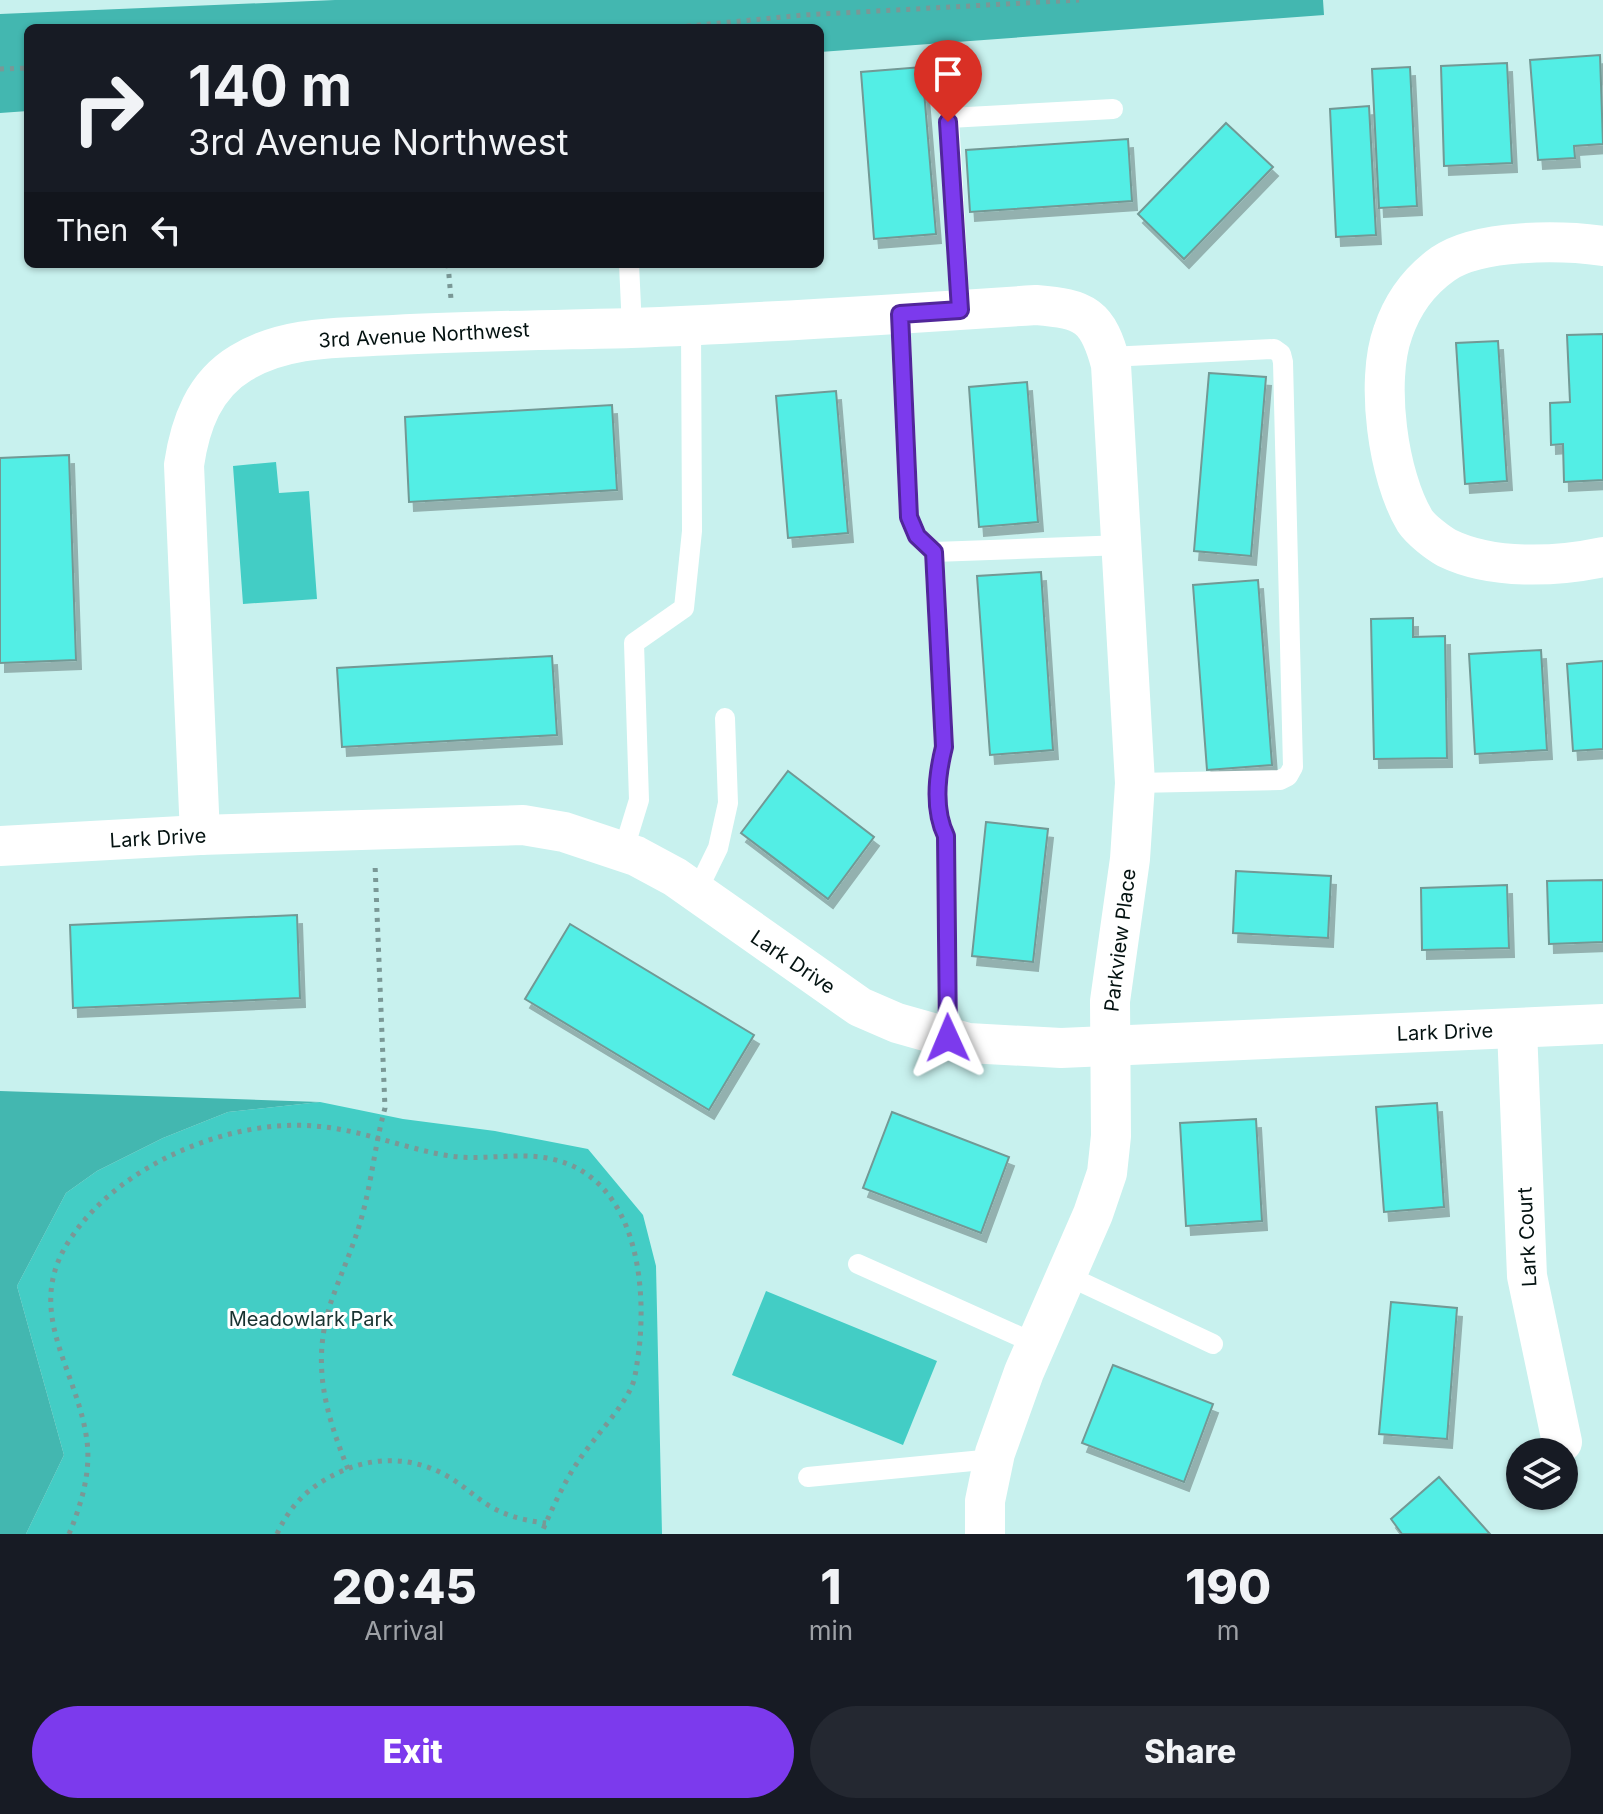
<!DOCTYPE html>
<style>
:root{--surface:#171b24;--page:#242831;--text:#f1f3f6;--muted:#9ea1a6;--accent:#7c3aed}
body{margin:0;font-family:Inter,sans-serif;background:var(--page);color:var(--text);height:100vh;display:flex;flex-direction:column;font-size:30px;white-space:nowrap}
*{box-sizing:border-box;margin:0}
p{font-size:26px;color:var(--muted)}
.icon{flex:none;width:44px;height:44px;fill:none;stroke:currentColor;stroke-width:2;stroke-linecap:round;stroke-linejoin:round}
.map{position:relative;height:1534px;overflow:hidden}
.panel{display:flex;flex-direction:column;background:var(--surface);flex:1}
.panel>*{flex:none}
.banner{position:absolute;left:24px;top:24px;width:800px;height:244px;border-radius:12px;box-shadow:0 2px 6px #0004;background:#171b24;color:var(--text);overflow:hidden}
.controls{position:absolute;left:1506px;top:1438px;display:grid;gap:16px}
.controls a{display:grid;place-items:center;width:72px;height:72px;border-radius:50%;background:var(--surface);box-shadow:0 2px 6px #0004;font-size:40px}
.pin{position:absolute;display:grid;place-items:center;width:68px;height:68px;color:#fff;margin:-82px -34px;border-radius:50% 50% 50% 0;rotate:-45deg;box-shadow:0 0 8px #0007}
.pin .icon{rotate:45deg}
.me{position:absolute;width:88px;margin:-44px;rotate:359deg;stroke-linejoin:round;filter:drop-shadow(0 0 6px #0008)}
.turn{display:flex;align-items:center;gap:28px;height:168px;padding:0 32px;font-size:36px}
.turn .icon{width:104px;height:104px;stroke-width:2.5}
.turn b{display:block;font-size:56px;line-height:68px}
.then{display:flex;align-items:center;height:76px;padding:0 32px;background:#0003;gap:16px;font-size:30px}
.eta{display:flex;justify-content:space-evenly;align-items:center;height:136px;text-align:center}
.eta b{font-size:48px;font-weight:800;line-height:56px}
.cta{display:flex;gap:16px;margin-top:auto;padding:16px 32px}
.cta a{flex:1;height:92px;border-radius:48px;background:var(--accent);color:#fff;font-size:32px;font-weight:800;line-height:92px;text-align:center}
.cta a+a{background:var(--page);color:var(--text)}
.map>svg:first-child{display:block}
.green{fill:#43cdc5}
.forest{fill:#43b7b0}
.building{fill:#52eee5;stroke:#729995;stroke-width:2;filter:url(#shadow)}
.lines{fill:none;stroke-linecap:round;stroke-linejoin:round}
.path{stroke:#7a9896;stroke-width:5;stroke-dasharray:4 6;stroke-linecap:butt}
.service{stroke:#fff;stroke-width:20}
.minor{stroke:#fff;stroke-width:40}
.route-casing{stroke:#51269a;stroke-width:20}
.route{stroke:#7c3aed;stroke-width:14}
.labels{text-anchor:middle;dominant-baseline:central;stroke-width:6;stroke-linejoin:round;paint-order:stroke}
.street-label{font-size:20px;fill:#041211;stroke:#fff}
.park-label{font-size:20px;fill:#193331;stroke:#fff}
</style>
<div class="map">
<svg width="1603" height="1534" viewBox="0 0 1603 1534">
<defs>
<filter id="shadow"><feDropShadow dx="5" dy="9" stdDeviation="0" flood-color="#0004"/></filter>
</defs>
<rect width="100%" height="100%" fill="#c8f1ee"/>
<g class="green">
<polygon points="276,462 279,493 309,491 317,599 243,604 233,466"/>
<polygon points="320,1102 403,1119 495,1131 588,1149 643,1215 656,1266 662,1534 26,1534 64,1455 17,1286 66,1193 97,1171 163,1138 228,1112"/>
<polygon points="766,1291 937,1361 903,1445 732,1375"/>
</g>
<g class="forest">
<polygon points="335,0 1323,0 1324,15 820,52 820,28 28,28 28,111 0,113 0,14"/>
<polygon points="0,1091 320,1102 228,1112 163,1138 97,1171 66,1193 17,1286 64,1455 26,1534 0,1534"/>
</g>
<g class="building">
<polygon points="1600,55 1603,144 1574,146 1575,158 1538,160 1530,60"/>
<polygon points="1507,63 1512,163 1444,166 1441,66"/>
<polygon points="922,67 936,234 874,239 861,72"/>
<polygon points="1410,67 1417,206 1379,208 1372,69"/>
<polygon points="1369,106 1376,235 1336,237 1330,109"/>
<polygon points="1226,123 1273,167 1184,259 1138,214"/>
<polygon points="1128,139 1132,201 970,212 966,150"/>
<polygon points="1603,334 1603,480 1564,482 1563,444 1551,445 1550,403 1570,402 1567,335"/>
<polygon points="1498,341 1507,481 1465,484 1456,343"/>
<polygon points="1209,373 1266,377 1251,556 1194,551"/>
<polygon points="1027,382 1038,522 979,527 969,387"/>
<polygon points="836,391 848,533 788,538 776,396"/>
<polygon points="612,405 617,490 409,502 405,417"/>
<polygon points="69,455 76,660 0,663 0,458"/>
<polygon points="1041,572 1053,750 990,755 977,576"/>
<polygon points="1258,580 1272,765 1207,770 1193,585"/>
<polygon points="1413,618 1413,637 1445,636 1447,758 1374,759 1371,619"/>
<polygon points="1541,650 1547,750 1475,754 1469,654"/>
<polygon points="552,656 557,735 342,747 337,668"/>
<polygon points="1603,661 1603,749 1573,751 1567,664"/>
<polygon points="788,771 874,837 828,899 741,833"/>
<polygon points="986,822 1048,829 1033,962 972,956"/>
<polygon points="1236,871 1331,876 1328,938 1233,933"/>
<polygon points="1603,880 1603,942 1549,944 1547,881"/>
<polygon points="1507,885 1509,948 1422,950 1421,888"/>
<polygon points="297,915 300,998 73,1008 70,925"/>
<polygon points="570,924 754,1035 709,1110 525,999"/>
<polygon points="1437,1103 1444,1207 1384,1212 1376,1107"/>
<polygon points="892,1112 1009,1157 981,1233 863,1188"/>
<polygon points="1256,1119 1262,1221 1186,1226 1180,1123"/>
<polygon points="1391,1302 1457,1308 1447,1439 1379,1434"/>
<polygon points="1113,1365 1213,1404 1184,1482 1082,1443"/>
<polygon points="1439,1477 1490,1534 1402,1534 1391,1519"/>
</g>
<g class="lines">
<g class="path">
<polyline points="667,28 804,15 1079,0"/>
<polyline points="0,69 28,68"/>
<polyline points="448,264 451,299"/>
<path d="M348,1469C325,1412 311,1363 331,1302C341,1273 354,1246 362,1216C372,1180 375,1144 385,1108L375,864"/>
<path d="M69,1534C81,1505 91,1473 87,1441C77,1366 20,1309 73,1235C122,1164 229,1119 314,1126C359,1129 400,1147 444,1155C480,1162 517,1151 552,1159C635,1178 647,1280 639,1350C637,1361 636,1378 631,1388C620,1411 594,1438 579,1460C564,1482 552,1509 541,1534"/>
<path d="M277,1534C291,1503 311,1485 342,1471C381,1454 423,1458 458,1483C470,1491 480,1501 493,1508C510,1517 527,1521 546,1523"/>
</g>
<g class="service">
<polyline points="629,264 632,328"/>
<polyline points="960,310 949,118 1113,109"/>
<polyline points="900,314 909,517 917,536 934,552 1123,545"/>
<polyline points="1109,357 1274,349 1281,354 1283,362 1293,767 1288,776 1280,780 1135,783"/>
<path d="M934,552L944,747C937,775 933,809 946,836L948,1038"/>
<polyline points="623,852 639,800 634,643 684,608 692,531 691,325"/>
<polyline points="696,893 718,848 728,803 725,718"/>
<polyline points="858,1264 1036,1344"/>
<polyline points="1066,1275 1213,1344"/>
<polyline points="808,1477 993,1459"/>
</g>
<g class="minor">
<path d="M1603,246C1560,240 1479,239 1443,264C1419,281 1402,305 1393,332C1375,381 1388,477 1415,521C1421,530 1438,543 1447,548C1492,570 1556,567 1603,557"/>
<path d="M200,835L184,465C190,424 204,385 241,363C286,335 343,338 394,335C473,331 552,330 631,328C766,323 901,314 1036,305C1085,309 1098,315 1111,365L1135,783L1130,859L1110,1001L1111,1136L1107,1173L1093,1214L1024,1372L995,1453L985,1501V1534"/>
<polyline points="0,846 200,835 523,825 564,832 636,856 675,877 860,1007 897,1023 968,1043 1061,1048 1603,1024"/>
<polyline points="1517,1029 1527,1276 1562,1442"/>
</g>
</g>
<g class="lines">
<g class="route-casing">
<path id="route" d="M948,122L960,310L900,314L909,517L917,536L934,552L944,747C937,775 933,809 946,836L948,1038"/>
</g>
<use href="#route" class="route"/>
</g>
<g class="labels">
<g class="street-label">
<text transform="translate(424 335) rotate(-3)">3rd Avenue Northwest</text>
<text transform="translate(158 838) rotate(-3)">Lark Drive</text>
<text transform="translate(1120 940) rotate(-83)">Parkview Place</text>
<text transform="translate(793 962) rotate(34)">Lark Drive</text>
<text transform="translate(1445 1032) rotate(-2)">Lark Drive</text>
<text transform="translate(1527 1237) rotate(-93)">Lark Court</text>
</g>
<g class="park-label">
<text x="311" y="1319">Meadowlark Park</text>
</g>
</g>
</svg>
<div class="controls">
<a><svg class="icon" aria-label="layers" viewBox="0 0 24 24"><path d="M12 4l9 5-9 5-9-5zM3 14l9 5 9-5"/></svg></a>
</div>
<div class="pin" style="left:948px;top:122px;background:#d93025"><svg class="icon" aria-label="arrive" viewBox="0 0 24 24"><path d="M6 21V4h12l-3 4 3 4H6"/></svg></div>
<svg class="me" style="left:948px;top:1038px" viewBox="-20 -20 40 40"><path d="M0-17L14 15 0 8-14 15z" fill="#7c3aed" stroke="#fff" stroke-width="4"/></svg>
<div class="banner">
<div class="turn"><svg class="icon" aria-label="right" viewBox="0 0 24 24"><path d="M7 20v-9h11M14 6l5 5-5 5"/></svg><div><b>140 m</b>3rd Avenue Northwest</div></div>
<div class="then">Then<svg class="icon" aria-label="left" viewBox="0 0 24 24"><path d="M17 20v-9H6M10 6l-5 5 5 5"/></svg></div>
</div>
</div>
<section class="panel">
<div class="eta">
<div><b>20:45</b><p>Arrival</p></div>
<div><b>1</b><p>min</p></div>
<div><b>190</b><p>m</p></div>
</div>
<div class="cta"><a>Exit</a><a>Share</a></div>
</section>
